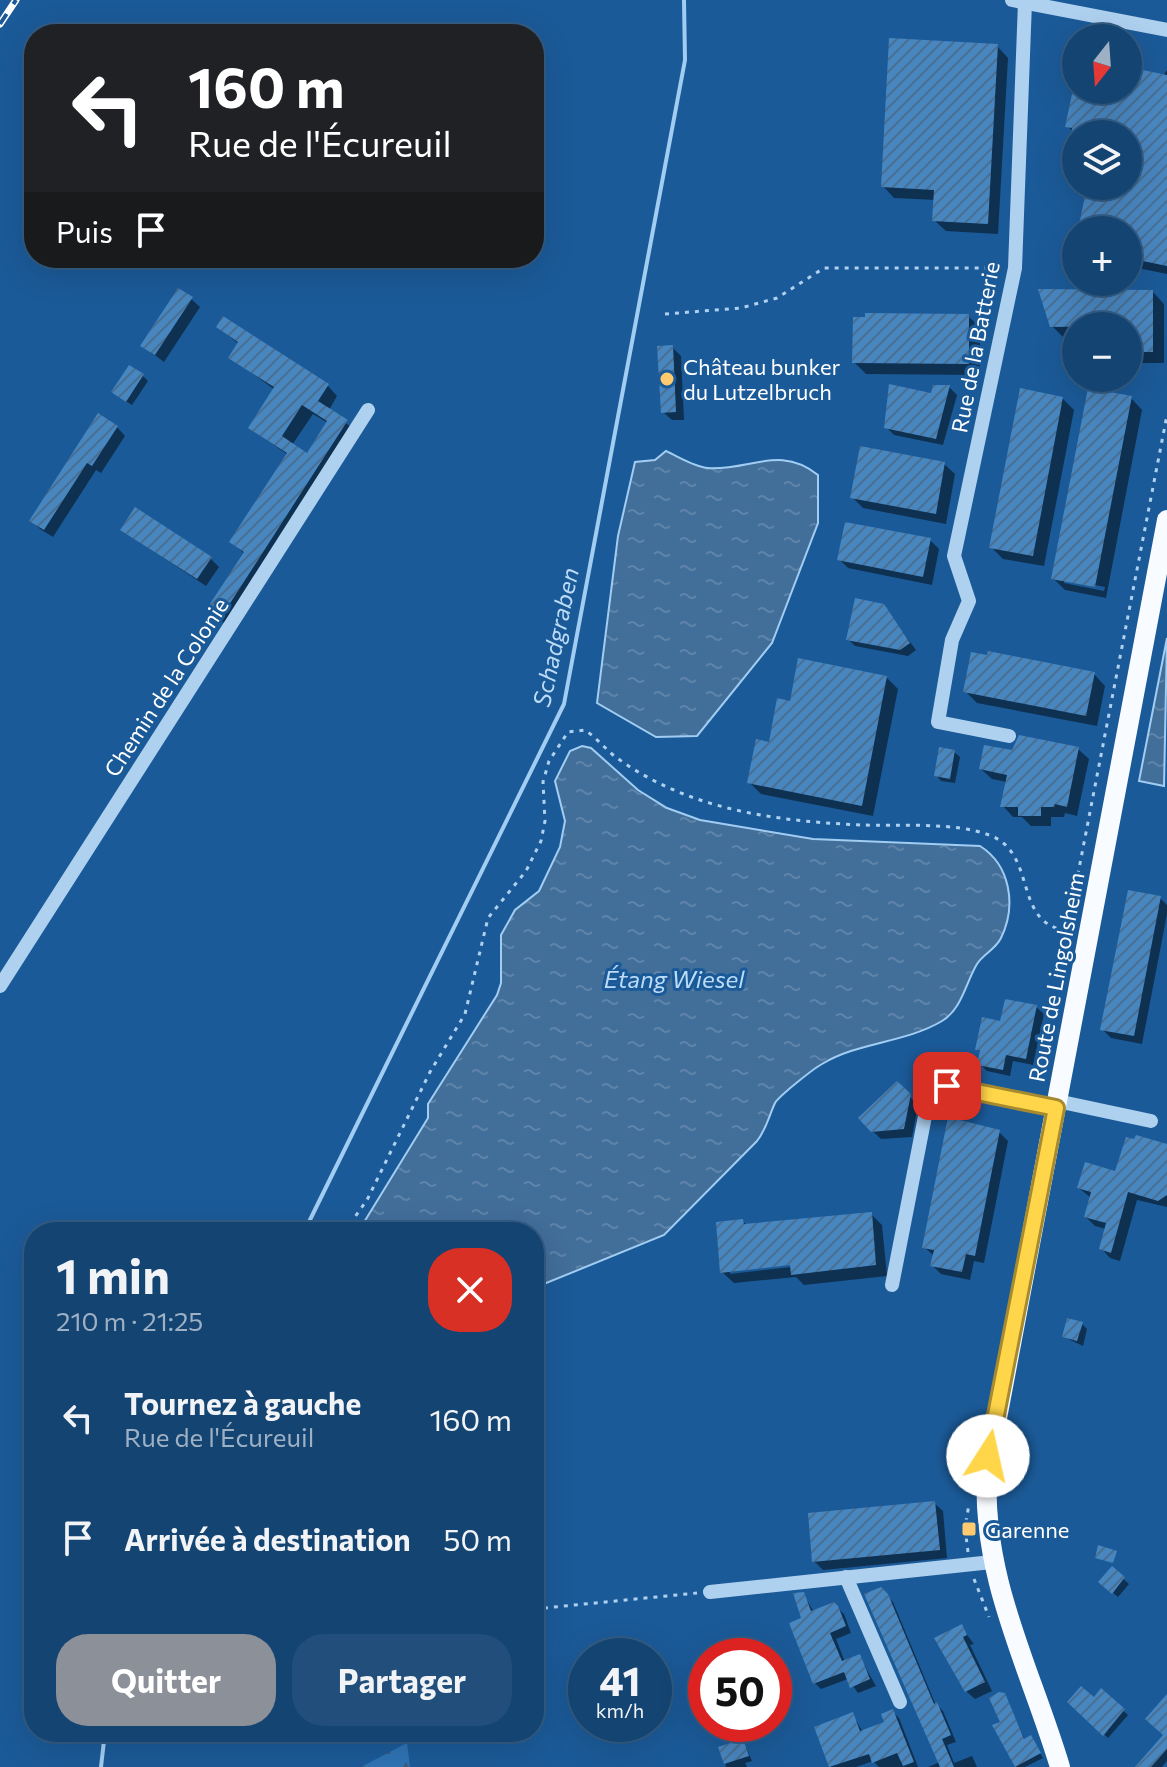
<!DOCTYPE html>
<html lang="fr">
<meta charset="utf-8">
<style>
:root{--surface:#144472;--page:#214e7a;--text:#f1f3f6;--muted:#9db0c4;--line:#335c84;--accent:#8c9099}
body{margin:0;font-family:Commissioner,sans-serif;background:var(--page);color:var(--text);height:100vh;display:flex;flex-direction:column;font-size:30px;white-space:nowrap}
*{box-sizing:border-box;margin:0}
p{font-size:26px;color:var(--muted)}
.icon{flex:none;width:44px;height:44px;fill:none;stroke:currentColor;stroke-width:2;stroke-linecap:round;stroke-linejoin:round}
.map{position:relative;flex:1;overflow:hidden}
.details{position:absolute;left:24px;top:1222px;width:520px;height:520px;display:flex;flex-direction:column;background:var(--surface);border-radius:32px;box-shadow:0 8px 32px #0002,0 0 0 2px var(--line)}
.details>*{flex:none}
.hud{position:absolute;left:24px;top:24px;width:520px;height:244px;border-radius:32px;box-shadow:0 8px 32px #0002,0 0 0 2px var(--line);background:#202124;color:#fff;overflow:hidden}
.needle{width:52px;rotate:197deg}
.fabs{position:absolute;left:1062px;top:24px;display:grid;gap:16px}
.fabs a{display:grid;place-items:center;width:80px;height:80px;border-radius:50%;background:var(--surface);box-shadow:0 8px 32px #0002,0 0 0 2px var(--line);font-size:40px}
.speed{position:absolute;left:568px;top:1638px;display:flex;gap:16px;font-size:40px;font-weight:700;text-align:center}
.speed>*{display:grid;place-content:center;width:104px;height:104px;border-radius:50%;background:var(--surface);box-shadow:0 8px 32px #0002,0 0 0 2px var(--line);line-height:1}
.speed small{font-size:20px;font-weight:400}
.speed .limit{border:12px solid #d22;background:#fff;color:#111}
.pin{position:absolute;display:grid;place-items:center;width:68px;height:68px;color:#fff;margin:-34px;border-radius:16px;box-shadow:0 4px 12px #0006}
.me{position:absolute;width:88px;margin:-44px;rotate:10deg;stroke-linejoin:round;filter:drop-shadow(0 0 6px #0008)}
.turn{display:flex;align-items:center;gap:28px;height:168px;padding:0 32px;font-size:36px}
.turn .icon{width:104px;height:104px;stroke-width:2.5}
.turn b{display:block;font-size:56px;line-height:68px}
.then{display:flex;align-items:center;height:76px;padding:0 32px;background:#0003;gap:16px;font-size:30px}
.round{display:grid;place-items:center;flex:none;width:84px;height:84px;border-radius:32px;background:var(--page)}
.overview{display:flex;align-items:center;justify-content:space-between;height:136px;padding:0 32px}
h1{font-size:48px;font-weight:700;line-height:60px}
.action{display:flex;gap:16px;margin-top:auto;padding:16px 32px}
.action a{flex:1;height:92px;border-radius:32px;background:var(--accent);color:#fff;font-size:32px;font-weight:700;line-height:92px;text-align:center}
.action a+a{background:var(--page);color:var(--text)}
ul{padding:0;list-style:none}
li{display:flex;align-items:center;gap:24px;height:120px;padding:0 32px}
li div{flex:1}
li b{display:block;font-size:30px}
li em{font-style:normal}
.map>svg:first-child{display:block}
.forest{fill:url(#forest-firs)}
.water{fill:url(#water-ripples);stroke:#a2cdf2;stroke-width:2}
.shadow{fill:#0007;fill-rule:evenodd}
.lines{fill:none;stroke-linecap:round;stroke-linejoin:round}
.stream{stroke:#a2cdf2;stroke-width:4}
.building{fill:url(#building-hatch);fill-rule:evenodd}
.path{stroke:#afd1f0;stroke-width:3;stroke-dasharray:4 6;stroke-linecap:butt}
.minor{stroke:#afd1f0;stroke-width:14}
.major{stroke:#f8fbff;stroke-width:20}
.rail-casing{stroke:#fff;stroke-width:7}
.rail{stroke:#1b5a98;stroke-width:4;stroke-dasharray:12;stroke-linecap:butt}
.route-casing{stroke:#a68a30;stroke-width:20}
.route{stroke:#ffd54a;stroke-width:14}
.poi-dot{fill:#ffcb6e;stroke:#1b5a98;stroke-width:3}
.labels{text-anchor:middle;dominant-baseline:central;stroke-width:6;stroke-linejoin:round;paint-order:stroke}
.street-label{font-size:22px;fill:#fff;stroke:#1b5a98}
.poi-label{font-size:22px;fill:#fff;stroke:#1b5a98;text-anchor:start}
.water-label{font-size:24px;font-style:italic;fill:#bcdbf7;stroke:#1b5a98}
</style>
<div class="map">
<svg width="1167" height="1767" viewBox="0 0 1167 1767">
<defs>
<pattern id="forest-firs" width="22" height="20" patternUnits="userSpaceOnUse" patternTransform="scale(2)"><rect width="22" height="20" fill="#2f74b5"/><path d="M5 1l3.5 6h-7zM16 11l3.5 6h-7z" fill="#3f5e7b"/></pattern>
<pattern id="water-ripples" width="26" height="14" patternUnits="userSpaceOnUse" patternTransform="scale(2)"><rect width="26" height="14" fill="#426e9a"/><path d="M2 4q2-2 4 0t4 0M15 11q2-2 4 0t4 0" fill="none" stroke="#5e84a9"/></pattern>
<pattern id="building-hatch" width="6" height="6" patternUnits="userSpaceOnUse" patternTransform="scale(2)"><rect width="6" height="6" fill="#4886c0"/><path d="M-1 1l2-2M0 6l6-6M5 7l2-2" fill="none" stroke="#4a6f92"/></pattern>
</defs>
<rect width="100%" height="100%" fill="#1b5a98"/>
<polygon class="forest" points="407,1743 410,1767 361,1767"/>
<g class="water">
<path d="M666,451C679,457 695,467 708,468C749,471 780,444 818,475V523L772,643L697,736L656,737L597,703L618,536L635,462L655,460Z"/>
<polygon points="1167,638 1164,786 1139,781"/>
<path d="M582,746L591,748L638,790L667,808L700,820L813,839L980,846C1010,865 1017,905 1001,938C995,950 983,954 977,964C966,982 962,1009 942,1021C905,1043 858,1042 822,1064C813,1069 779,1096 775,1103C768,1118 767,1128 757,1141L664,1235L534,1288V1232H358L428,1118V1104L497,995L501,983V935L515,910L539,891L560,847L565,821L555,781L570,751Z"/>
</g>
<g class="shadow">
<polygon points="997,46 1008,58 998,234 946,231 934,220 936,200 894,198 883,186"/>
<polygon points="1128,69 1163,76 1167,70 1167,274 1128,266 1128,230 1080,230 1089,186 1128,186 1128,134 1076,136 1068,126 1104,102 1107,90 1128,90"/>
<polygon points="1153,292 1164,304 1164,363 1128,363 1128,326 1076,326 1076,357 1070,351 1069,338 1064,338 1052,326"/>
<polygon points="191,299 200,307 164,362 143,346"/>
<polygon points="968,316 980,327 980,375 866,374 854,362"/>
<path d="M218,327L328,386L337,396L329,410L356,431L230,628L208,610L245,554L231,542L288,455L251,428L275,390L230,357L239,344ZM313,414L328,423L308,456L292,445Z"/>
<polygon points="672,347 681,356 684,420 672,420 663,412"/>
<polygon points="143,376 148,381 132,405 119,397"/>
<polygon points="949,387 957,395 943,445 894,435 886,427"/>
<polygon points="1062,398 1074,410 1044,566 1003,559 991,547"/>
<path d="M1131,398L1142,410L1106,598L1065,590L1053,578ZM1064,579L1105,587L1104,591L1064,583Z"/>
<polygon points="117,427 125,436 101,473 96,470 53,537 40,529 32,521"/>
<polygon points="944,464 955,474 946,524 863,508 852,497"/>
<polygon points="122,530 210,558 219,567 206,586"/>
<polygon points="930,540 939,549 932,585 848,568 840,560"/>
<polygon points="883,606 916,650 908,656 855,646 848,639"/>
<polygon points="1094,674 1105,686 1097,726 977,703 965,691"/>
<polygon points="886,677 898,689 873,816 761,794 750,783 792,703"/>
<polygon points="1078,749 1089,759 1077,816 1065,813 1064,817 1051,817 1051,826 1031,826 1022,817 1013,817 1003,806 1007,782 992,779 981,769 1013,753"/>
<polygon points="954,752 960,757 955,783 941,781 936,775"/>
<polygon points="1160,898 1167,905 1167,914 1142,1044 1111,1038 1102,1029"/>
<polygon points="1036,1007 1044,1014 1033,1065 1013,1061 1010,1076 987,1071 980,1064 982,1053 978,1049 1002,1023"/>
<polygon points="897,1084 918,1105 912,1137 881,1139 860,1119"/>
<polygon points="999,1132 1008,1141 984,1263 974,1261 970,1280 941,1274 932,1265 933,1255 924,1247"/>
<polygon points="1167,1146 1167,1207 1137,1200 1120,1261 1110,1258 1101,1248 1106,1229 1095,1226 1086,1217 1091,1198 1079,1188 1117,1173"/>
<path d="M871,1214L882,1225L887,1276L804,1285L796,1277L734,1283L722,1272L743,1221L747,1226ZM799,1262L800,1266L730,1274V1270Z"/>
<polygon points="1082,1324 1087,1329 1083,1346 1064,1337"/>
<polygon points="934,1503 943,1511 947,1558 823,1570 814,1561"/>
<polygon points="1112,1569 1129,1584 1118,1597 1106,1587"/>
<polygon points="881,1590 893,1602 935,1703 943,1711 956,1742 947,1745 954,1763 972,1756 977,1767 928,1767 940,1762"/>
<polygon points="803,1594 814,1612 834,1605 844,1614 851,1633 836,1639 845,1662 859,1656 876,1686 858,1693 848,1679 821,1689 815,1683"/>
<polygon points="961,1627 974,1644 970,1645 992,1691 975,1699 966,1691"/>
<polygon points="1101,1691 1128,1715 1108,1738 1070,1701 1094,1700"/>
<polygon points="1004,1695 1025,1740 1031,1738 1043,1758 1025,1767 1015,1767 995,1726 1002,1723"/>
<polygon points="1167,1697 1167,1761 1162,1767 1137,1767 1165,1736"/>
<polygon points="893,1712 899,1718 918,1767 879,1767 873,1761 856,1767 831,1767 816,1728 852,1714 863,1732 887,1723"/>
<polygon points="743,1741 752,1761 745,1763 747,1767 726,1767 721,1749"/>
</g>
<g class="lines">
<g class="stream">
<polyline points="304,1232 564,704 685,60 684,0"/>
<polyline points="101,1767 105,1732"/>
</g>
</g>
<g class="building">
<polygon points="889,38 998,44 988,224 932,221 934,190 881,187"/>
<polygon points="1128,67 1167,75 1167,266 1128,258 1128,230 1078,230 1087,186 1128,186 1128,134 1071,134 1072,128 1065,127 1072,94 1103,100 1105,90 1128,90"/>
<polygon points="178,288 193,297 155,355 140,346"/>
<polygon points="1038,289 1153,290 1153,352 1128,352 1128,326 1050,327"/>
<polygon points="865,313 969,314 969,364 852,363 853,317 865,317"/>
<path d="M223,316L329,384L318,401L348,420L220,619L206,610L244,552L229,542L287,453L248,428L274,387L228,358L238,342L216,327ZM302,405L327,421L307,453L282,436Z"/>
<polygon points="673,345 676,412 661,413 657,346"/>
<polygon points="129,365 144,374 126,402 111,392"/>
<polygon points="889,384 931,393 933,385 950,385 936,439 884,428"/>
<polygon points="1020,388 1063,397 1033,556 989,548"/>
<polygon points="1088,388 1132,396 1095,587 1051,579"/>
<polygon points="98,413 118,426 92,466 87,463 44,530 29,521"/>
<polygon points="860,446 945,462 936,514 850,498"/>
<polygon points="135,507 212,557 197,579 120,530"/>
<polygon points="845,522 931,538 923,577 837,560"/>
<polygon points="855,598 884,604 910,643 900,650 846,640"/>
<polygon points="988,651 1095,672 1086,716 963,692 971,652 987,655"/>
<polygon points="798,658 887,676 862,806 747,783 756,739 769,742 777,698 790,701"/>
<polygon points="1019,735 1079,747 1067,807 1055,804 1054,807 1041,807 1041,816 1018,816 1018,807 1000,807 1007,775 979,769 984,745 1012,750"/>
<polygon points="939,747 955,750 950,779 934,776"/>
<polygon points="1128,890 1161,896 1134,1036 1100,1030"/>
<polygon points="1005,999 1037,1005 1026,1059 1006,1055 1003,1070 977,1065 980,1050 975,1050 982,1017 1000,1021"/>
<polygon points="897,1081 911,1094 904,1129 871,1132 858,1118"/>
<polygon points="948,1117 1000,1130 975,1256 966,1254 962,1272 930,1266 934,1250 922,1248"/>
<polygon points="1136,1135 1167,1144 1167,1195 1158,1201 1128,1192 1111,1253 1099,1249 1106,1223 1084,1217 1091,1192 1077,1188 1085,1162 1115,1171 1126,1137 1134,1139"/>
<polygon points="872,1212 876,1265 791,1275 790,1265 720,1273 716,1222 743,1219 744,1224"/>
<polygon points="1067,1318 1083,1322 1077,1341 1062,1337"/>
<polygon points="935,1501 940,1550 812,1562 808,1513"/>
<polygon points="1098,1545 1117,1551 1113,1563 1095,1558"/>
<polygon points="1112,1566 1125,1577 1112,1594 1098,1582"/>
<polygon points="881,1587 888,1594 934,1704 937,1702 951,1735 942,1739 954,1767 940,1767 864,1594"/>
<polygon points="804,1592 811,1611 834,1602 838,1606 846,1626 830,1633 842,1661 860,1654 870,1679 850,1688 844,1672 813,1684 789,1623 801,1618 793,1593"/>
<polygon points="962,1624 967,1635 963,1637 985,1682 965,1692 934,1638"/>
<polygon points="1081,1686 1094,1697 1101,1688 1125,1709 1103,1736 1067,1702"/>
<polygon points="999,1692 1005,1693 1024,1739 1031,1735 1041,1753 1015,1767 992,1725 1000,1722 989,1698"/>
<polygon points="1167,1694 1167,1749 1151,1767 1135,1767 1163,1735 1145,1719"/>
<polygon points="893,1709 914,1762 903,1766 897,1753 872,1763 869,1754 829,1767 814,1727 853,1712 860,1731 884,1722 881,1714"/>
<polygon points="743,1739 749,1756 724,1764 718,1747"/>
</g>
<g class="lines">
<g class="path">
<polyline points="665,314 741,308 777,298 824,268 999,268"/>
<polyline points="1070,934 1070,915 1167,415"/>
<path d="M344,1232L367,1200L430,1072L465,1014L488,918L526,871L541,841L545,821L543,782L549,761L568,732L585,730C597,738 606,750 617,758C689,810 775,821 861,825C898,826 955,822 989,835C1039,853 1011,925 1069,931"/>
<polyline points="968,1552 965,1528 969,1504"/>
<polyline points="974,1579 989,1617"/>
<polyline points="534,1609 697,1593"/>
</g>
<g class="minor">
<polyline points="1012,0 1167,30"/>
<polyline points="1009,736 938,722 952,640 969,601 954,556 1015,268 1025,2"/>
<polyline points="0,986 368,410"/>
<polyline points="1057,1101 1151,1121"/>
<polyline points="892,1285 928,1101 935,1089 947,1086 1056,1108"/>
<polyline points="846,1577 900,1702"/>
<polyline points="710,1592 992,1562"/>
</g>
<path class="major" d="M1060,1767C1030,1667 981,1578 987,1471L1167,520"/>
<g class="rail-casing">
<polyline id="rail" points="0,24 16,0"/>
</g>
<use href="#rail" class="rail"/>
</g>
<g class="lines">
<g class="route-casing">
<polyline id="route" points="947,1086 1056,1108 988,1456"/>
</g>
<use href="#route" class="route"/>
</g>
<g class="poi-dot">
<circle cx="667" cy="379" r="8"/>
<rect x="961" y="1521" width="16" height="16" rx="4"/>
</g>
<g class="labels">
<g class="street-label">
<text transform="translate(975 347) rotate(-79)">Rue de la Batterie</text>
<text transform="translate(166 687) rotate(-57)">Chemin de la Colonie</text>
<text transform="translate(1056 977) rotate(-79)">Route de Lingolsheim</text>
</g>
<g class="poi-label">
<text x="683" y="366">Château bunker<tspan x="683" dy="25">du Lutzelbruch</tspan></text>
<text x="985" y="1529">Garenne</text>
</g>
<g class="water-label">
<text transform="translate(555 637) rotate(-78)">Schadgraben</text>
<text x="674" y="978">Étang Wiesel</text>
</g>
</g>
</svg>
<div class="fabs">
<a><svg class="needle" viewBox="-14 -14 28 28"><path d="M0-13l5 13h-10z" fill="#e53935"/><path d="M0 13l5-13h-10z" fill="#9db0c4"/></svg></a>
<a><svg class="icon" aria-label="layers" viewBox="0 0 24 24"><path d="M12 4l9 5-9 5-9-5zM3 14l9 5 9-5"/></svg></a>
<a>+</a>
<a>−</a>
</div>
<div class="speed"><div>41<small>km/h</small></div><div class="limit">50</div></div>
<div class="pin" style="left:947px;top:1086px;background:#d93025"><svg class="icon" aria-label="arrive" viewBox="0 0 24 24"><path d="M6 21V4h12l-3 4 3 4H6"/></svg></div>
<svg class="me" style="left:988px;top:1456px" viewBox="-20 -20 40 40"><circle r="19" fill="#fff"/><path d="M0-13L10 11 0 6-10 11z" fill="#ffd54a"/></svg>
<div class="hud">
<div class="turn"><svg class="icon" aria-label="left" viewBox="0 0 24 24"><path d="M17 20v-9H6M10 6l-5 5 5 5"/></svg><div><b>160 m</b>Rue de l'Écureuil</div></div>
<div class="then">Puis<svg class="icon" aria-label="arrive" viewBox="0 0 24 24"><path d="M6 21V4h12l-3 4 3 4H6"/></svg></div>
</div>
<section class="details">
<div class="overview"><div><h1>1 min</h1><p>210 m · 21:25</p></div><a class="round" style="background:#d93025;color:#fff"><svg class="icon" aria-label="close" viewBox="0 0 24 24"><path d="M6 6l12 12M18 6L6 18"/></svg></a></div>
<ul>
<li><svg class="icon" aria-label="left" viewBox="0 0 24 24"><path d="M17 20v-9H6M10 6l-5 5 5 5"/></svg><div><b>Tournez à gauche</b><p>Rue de l'Écureuil</p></div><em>160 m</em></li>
<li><svg class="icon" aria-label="arrive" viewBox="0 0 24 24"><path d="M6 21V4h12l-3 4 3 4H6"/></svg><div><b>Arrivée à destination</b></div><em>50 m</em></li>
</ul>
<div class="action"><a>Quitter</a><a>Partager</a></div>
</section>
</div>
